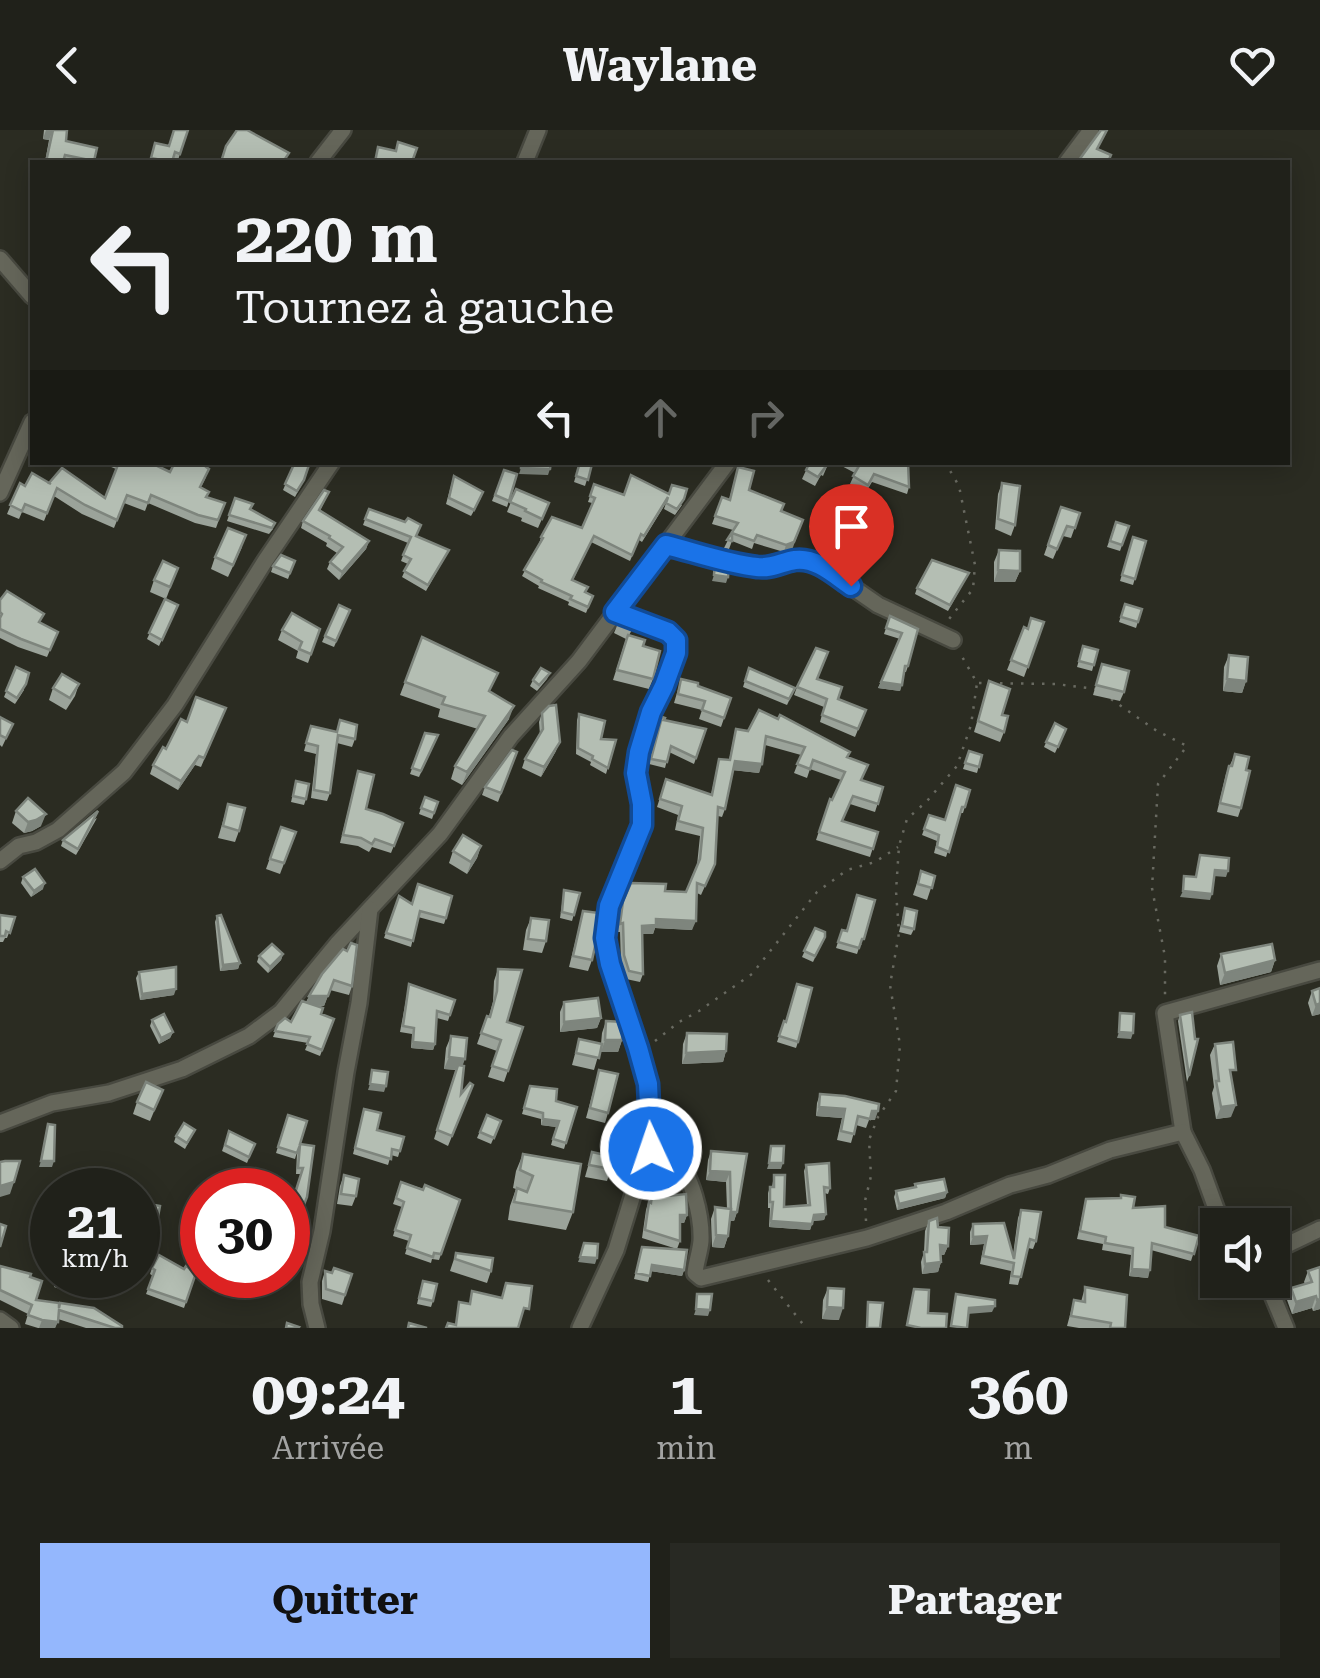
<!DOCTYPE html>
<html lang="fr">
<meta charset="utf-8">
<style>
:root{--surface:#20211a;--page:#282923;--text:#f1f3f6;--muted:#a2a3a2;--line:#3d3e39;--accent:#94b7fd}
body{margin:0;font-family:"Roboto Serif",serif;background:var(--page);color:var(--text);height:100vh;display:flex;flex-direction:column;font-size:38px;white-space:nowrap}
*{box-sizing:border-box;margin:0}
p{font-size:32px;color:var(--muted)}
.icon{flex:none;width:55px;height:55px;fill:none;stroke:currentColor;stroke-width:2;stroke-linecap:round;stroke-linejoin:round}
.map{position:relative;height:1198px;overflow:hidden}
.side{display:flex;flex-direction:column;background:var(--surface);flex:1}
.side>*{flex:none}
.hud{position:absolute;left:30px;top:30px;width:1260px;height:305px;border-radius:0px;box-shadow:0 5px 25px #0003,0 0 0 2px var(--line);background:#20211a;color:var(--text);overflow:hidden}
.fabs{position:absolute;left:1200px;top:1078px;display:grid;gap:20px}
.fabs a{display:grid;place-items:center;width:90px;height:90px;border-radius:0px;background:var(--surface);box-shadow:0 5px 25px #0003,0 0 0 2px var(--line);font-size:50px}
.speed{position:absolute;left:30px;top:1038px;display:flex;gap:20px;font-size:50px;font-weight:700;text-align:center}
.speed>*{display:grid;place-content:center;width:130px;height:130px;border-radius:50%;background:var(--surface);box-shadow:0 5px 25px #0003,0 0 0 2px var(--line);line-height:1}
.speed small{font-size:25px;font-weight:400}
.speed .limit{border:15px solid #d22;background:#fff;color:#111}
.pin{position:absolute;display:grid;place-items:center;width:85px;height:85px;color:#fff;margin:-102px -42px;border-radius:50% 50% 50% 0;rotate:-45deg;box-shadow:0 0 10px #0007}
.pin .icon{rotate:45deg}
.me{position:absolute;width:110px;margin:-55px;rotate:357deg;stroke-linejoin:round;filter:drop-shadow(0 0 8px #0008)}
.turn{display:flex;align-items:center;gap:35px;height:210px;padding:0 40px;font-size:45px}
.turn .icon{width:130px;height:130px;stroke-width:2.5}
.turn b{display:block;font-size:70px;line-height:85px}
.lanes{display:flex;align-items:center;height:95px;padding:0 40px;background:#0003;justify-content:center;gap:50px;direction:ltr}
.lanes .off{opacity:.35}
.eta{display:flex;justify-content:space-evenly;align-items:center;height:170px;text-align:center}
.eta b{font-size:60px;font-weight:700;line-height:70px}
.button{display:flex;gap:20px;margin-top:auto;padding:20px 40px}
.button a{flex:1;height:115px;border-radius:0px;background:var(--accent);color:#111;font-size:40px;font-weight:700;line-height:115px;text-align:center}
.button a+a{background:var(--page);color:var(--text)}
header{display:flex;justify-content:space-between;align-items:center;height:130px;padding:0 40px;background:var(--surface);font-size:45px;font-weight:700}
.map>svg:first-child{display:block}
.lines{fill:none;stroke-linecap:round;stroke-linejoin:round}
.minor-casing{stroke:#484940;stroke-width:20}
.path{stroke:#696a61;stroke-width:2.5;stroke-dasharray:2.5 8;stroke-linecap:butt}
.minor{stroke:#65665a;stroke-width:15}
.wall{fill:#9ba39a}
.shaded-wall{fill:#7e857d}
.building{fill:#b4beb3;stroke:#7e857d;stroke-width:2.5}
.route-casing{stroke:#114b97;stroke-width:25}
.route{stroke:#1a73e8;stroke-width:18}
</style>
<header><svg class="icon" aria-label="back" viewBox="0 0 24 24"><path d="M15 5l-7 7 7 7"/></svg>Waylane<svg class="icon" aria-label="heart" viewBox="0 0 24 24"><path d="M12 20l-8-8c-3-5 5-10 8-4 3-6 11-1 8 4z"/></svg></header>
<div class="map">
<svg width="1320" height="1198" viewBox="0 0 1320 1198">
<rect width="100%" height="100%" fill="#2b2c22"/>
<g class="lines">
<g class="minor-casing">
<g id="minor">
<polyline points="318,32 343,0"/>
<polyline points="525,32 538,0"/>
<polyline points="1067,32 1091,0"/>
<polyline points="0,129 32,166"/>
<polyline points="0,363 32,292"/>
<polyline points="665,415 757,437 774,437 797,430 808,431 823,437 878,475 953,510"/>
<polyline points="0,731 19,716 36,712 58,700 124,642 175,575 265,431 332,332"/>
<polyline points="0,993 52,973 109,963 182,939 249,906 281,882 337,814 440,704 511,606 579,531 728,332"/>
<polyline points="1183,1002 1165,883 1320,840"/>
<path d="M651,1019C659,1021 667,1022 673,1027C692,1043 702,1087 701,1111C700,1122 696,1132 695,1143L701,1148L867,1108L946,1082L1010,1055L1048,1045L1110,1020L1183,1002L1202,1040L1222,1095"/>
<polyline points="1272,1122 1320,1099"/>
<polyline points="1266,1150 1286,1198"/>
<polyline points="0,1190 11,1198"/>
<polyline points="317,1198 311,1174 310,1152 322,1101 346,942 359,873 370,779"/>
<polyline points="580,1198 616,1120 636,1055 651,1019 648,954 639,919 609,834 605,808 609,777 642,695 642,674 636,643 639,621 651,582 665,555 676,523 676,511 668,502 619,483"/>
</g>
</g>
<g class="path">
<polyline points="945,332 959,356 975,435 973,459 949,489"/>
<polyline points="979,553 1056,554 1096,559"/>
<polyline points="1111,569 1157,601 1187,616 1158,654 1152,758 1165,827 1165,866"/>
<polyline points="655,911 679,892 699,881 752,844 817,762 847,740 875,732 898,717"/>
<polyline points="866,1091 865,1071 871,1046 869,1010 878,987 896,961 900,915 890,855 899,803 896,761 899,716 907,689 927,671 957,636 971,595 977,553 960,523"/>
<polyline points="768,1150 806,1198"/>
</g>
<use href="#minor" class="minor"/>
</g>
<g class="wall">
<polygon points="44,0 67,0 66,11 97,18 93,32 45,32 49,10 43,9"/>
<polygon points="155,13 180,24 178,30 173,28 172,32 150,32"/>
<polygon points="99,332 149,332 170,342 206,337 206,347 201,357 209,362 207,368 225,373 216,398 195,393 148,373 145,381 124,373 114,398 82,384 54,366 44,391 22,382 19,389 7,384 20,353 25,356 49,353 105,368 116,339"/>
<polygon points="295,332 301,356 295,367 283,360"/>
<polygon points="580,332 592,334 585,356 574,352"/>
<polygon points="801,332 829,332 823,346 821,345 815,356 802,349 808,336"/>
<polygon points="834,332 908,332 909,357 907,364 872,352 866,362 850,354 855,343"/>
<polygon points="738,337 749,360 781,381 792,420 784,422 754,413 752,419 732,411 729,419 724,418 733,400 712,394 722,367 729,370"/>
<polygon points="504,340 517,344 507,377 492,371"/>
<polygon points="452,352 481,368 471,386 446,374"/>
<polygon points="1002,353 1015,395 1011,406 995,399 998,364"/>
<polygon points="594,354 624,365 682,375 675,385 664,379 666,373 642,412 639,410 630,431 591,412 573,450 585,462 593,466 586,483 568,475 569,472 538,458 539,456 522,446 539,414 541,407 582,398 592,373 588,372"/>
<polygon points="516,359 549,373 538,398 521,391 522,388 507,382"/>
<polygon points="329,362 320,381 369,411 366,419 339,450 327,439 330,432 337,423 326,416 327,413 301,398 303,391"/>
<polygon points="235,368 253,374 251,379 273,399 269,404 227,391"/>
<polygon points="847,375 860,380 846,420 833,416"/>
<polygon points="1061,377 1080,383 1071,408 1063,406 1053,429 1044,425"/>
<polygon points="369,379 416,406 449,420 426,461 402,447 408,434 401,431 408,413 363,395"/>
<polygon points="1116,392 1129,396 1120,421 1107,417"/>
<polygon points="1133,407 1146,411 1133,455 1120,451"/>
<polygon points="242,417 228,447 211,439 215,427"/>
<polygon points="999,420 1020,441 1015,452 994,452 994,432"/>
<polygon points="863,430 856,446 843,437 845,431"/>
<polygon points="295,431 288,449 271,442 273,436"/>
<polygon points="178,438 166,469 150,462 154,450"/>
<polygon points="969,443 948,481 915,464 917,458"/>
<polygon points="165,469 178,475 159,516 147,509"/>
<polygon points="0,470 58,502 47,527 18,517 0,508"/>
<polygon points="1125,474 1142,479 1136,498 1119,492"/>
<polygon points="339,475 350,480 334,517 322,512"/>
<polygon points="624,483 632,500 629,505 653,549 649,559 613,550 626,509 614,503 619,491"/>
<polygon points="890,486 918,499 908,536 906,542 904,542 900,561 878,558 900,509 884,504"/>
<polygon points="1044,492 1024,547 1007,540 1024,497 1027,498"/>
<polygon points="320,499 308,533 296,528 298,521 278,510 282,500"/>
<polygon points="422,507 490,562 509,589 462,655 451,649 455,636 478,599 438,587 440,579 400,565"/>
<polygon points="1083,516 1098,520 1092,541 1077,537"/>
<polygon points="1229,525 1246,551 1242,563 1223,561 1224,537"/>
<polygon points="1102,534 1124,562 1120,571 1093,565"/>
<polygon points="16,537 24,560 15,574 4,567"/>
<polygon points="749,538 795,558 787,575 743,557"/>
<polygon points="550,543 547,549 537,561 530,556 533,550"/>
<polygon points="681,549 731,568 721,597 699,589 702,580 674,573"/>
<polygon points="817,549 838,569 866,580 855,607 820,592 824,577 794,565 797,557"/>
<polygon points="989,551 1002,585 1004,602 1000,612 974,602"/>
<polygon points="79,554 75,566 66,580 49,570 53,558"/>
<polygon points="226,578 201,637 195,635 178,660 150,644 153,635 187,592"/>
<polygon points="542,583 556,621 541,647 522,638 525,629 540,605 539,592"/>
<polygon points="579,584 601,609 616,610 606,644 590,635 591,632 576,624 577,590"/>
<polygon points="0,587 13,594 2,617 0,615"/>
<polygon points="664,590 706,599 694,634 669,622 665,638 649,634 660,593"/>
<polygon points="1055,593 1066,599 1055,623 1044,617"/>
<polygon points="311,596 355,609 352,617 337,613 330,663 327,671 311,668 316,624 304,621"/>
<polygon points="736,599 848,627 862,650 883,657 875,682 850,674 842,691 878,702 870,727 816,710 830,669 832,670 841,650 810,639 807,648 794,643 801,625 765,615 759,643 733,640 725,679 722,687 718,686 715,734 701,765 697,763 692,800 655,798 653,804 642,804 643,844 640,852 626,849 621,833 620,802 617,802 620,780 631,753 665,761 686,762 697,735 700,706 675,700 678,685 657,677 666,649 711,665 719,629 729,630"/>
<polygon points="425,603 438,605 419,647 410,644"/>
<polygon points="969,621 982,625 977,643 963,639"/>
<polygon points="517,622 498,672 482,665 485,657"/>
<polygon points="1235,624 1246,640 1241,678 1238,687 1217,682 1226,644"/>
<polygon points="358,641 366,679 403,693 391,723 372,717 369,722 358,716 340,713"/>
<polygon points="296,651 306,669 304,675 291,672"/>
<polygon points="970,660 963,683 960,683 946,727 934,723 937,711 922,705 929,685 945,690"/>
<polygon points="438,672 432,689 419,684 421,678"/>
<polygon points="228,674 239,701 235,712 218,708"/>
<polygon points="16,681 41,696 32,701 24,703 12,693"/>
<polygon points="97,688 76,725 61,716 63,710"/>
<polygon points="281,697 296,702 280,744 266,739"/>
<polygon points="481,716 477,728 467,744 449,733 453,721"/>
<polygon points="921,741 935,746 927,770 913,765"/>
<polygon points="23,747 43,759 31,767 21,753"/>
<polygon points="564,760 580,763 572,791 560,788"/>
<polygon points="399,766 412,774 446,788 444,794 418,787 411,817 384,808"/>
<polygon points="905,778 914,799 911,805 899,802"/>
<polygon points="583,781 592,830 588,841 569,837"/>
<polygon points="0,785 15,787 7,808 5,808 3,812 0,812"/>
<polygon points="217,786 240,833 238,839 220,841 215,792"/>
<polygon points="531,788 546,811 542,823 523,820 526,800"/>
<polygon points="815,798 822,813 813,832 802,827"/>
<polygon points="842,800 862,815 860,815 857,824 836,818"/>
<polygon points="283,824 281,830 268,843 257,832 259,826"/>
<polygon points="1221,824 1275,830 1271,842 1220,855 1217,836"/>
<polygon points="498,839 507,892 523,897 504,952 488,947 497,921 477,914 487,886 489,886 493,872 494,851"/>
<polygon points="139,842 174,865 140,870 136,848"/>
<polygon points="322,844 352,856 349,865 330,860 324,876 318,876 321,884 334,889 320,926 305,920 308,913 273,907 278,894 291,892 306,872"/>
<polygon points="409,854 455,870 448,891 437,888 435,914 433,920 411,918 412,904 400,902"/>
<polygon points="1320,858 1320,884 1312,886 1308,873 1312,861"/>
<polygon points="564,872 601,888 597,898 560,902 560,882"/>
<polygon points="1180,885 1189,946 1187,952 1178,891"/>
<polygon points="152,890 173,902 170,908 159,914 150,896"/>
<polygon points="606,891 622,910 618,922 601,922 601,916 594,940 572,935 579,909 601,914 602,903"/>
<polygon points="784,891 786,892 798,912 796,918 777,912"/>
<polygon points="687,903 726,921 723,932 682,934 683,914"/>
<polygon points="451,906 462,936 461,964 473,955 448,1016 434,1009 456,940 444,939 446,918"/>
<polygon points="1215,914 1232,952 1231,987 1216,989 1212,963 1214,957 1210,925"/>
<polygon points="599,940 608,983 605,993 586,988"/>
<polygon points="530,956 556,971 577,977 564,1019 551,1015 556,997 541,995 541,989 522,984"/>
<polygon points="163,960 150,991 133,984 137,972"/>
<polygon points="820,964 875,990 869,990 866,998 856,995 851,1013 837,1010 842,988 816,986 817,973"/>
<polygon points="364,979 377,1000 404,1007 398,1027 391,1025 388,1035 353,1024"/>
<polygon points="288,985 300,1014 307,1067 300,1086 288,1082 301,1044 296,1044 297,1022 295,1029 276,1023"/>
<polygon points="487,985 501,991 491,1014 477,1008"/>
<polygon points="195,1000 185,1019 174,1012 176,1006"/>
<polygon points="229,1001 255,1014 247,1033 222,1021"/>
<polygon points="711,1021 747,1024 737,1082 734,1091 730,1091 728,1106 724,1118 712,1117 711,1089 715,1077 727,1079 726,1052 706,1050 708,1030"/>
<polygon points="592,1022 611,1039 607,1051 585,1047"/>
<polygon points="523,1024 573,1082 566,1100 508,1090 510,1076 516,1059 513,1058 516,1041"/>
<polygon points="806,1035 830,1058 828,1064 824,1063 826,1084 824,1090 813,1091 810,1100 769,1097 770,1078 768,1078 768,1063 770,1057 772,1057 774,1045 784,1077 807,1075 804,1041"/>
<polygon points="344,1045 356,1066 352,1076 337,1074 340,1056"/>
<polygon points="401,1052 460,1070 439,1130 432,1129 431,1133 405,1124 409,1111 393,1106 402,1077 393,1074"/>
<polygon points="915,1054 947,1062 945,1068 897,1080 894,1067 896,1061 914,1057"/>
<polygon points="653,1055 687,1085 684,1093 680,1093 680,1111 677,1119 642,1108 646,1080"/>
<polygon points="1086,1069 1133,1078 1165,1097 1199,1106 1191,1131 1151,1120 1148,1148 1129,1146 1131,1125 1102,1120 1103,1114 1077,1109"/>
<polygon points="138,1072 157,1092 153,1104 138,1101"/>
<polygon points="1021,1080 1036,1111 1033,1119 1028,1118 1018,1155 1009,1154 1011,1141 980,1134 984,1114 970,1115 970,1102 973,1094 1013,1125 1018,1088"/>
<polygon points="929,1091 938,1097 948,1116 944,1125 941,1125 941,1132 938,1142 922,1144 921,1132 924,1122 925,1101"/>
<polygon points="642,1117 684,1140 682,1146 651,1141 648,1152 634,1149"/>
<polygon points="456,1123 491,1141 487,1153 450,1141"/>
<polygon points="0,1136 30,1147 36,1170 122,1198 86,1198 58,1189 55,1198 38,1198 25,1194 28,1184 0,1170"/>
<polygon points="1320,1137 1320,1179 1313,1181 1312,1178 1292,1184 1287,1170 1291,1158 1305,1154 1304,1152 1308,1141"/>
<polygon points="152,1138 184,1139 196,1143 184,1178 146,1164 153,1146 150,1144"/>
<polygon points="325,1141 352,1144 342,1175 322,1169 322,1151"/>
<polygon points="58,1145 79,1145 72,1163 54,1157"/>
<polygon points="421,1157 433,1171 431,1177 417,1174"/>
<polygon points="1085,1157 1125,1198 1079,1198 1067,1196 1074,1170 1081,1172"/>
<polygon points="828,1158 839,1190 822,1189 823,1170"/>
</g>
<g class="shaded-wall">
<polygon points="46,0 53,0 49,10 43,9"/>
<polygon points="521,338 550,339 548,345 519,344"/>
<polygon points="803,390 792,420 784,422 786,415"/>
<polygon points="369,411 366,419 339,450 342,442"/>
<polygon points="998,440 1020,441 1015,452 994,452"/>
<polygon points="714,445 728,447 726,453 712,451"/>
<polygon points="1227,549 1246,551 1242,563 1223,561"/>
<polygon points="881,552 902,555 900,561 878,558"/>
<polygon points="514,576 509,589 462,655 467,642"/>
<polygon points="560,612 556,621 541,647 544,637"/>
<polygon points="199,626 195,635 178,660 181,651"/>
<polygon points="735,631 762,634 759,643 731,640"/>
<polygon points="46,684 41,696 32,701 24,703 28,692"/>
<polygon points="481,716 477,728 467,744 471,732"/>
<polygon points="1215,740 1228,741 1226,747 1213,746"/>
<polygon points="45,753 43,759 31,767 34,761"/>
<polygon points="1183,761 1212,764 1210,770 1180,767"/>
<polygon points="656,789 696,791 692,800 655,798 653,804 638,804 642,796"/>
<polygon points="283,824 281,830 268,843 270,837"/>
<polygon points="1275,830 1271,842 1220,855 1225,843"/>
<polygon points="240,833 238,839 220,841 223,835"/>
<polygon points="176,859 174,865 140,870 142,864"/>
<polygon points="309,866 328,866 324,876 305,875"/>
<polygon points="1320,873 1320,884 1312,886 1316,875"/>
<polygon points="601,888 597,898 560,902 564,892"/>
<polygon points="173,902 170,908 159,914 161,908"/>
<polygon points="1119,902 1133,903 1131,909 1117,908"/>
<polygon points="605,910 622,910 618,922 601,922"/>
<polygon points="413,912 435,914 433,920 411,918"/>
<polygon points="726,921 723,932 682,934 686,923"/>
<polygon points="449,927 465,929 461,940 444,939"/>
<polygon points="370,954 386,956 384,962 368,960"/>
<polygon points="1236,975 1231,987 1216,989 1221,977"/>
<polygon points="819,977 845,979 842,988 816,986"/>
<polygon points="872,981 878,981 875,990 868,990"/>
<polygon points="543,989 559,991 556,997 541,995"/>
<polygon points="41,1031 54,1031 52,1037 39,1037"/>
<polygon points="769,1033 783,1033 781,1039 767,1039"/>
<polygon points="710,1041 730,1042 726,1052 706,1050"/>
<polygon points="14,1052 10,1064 0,1067 0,1056"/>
<polygon points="947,1062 945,1068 897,1080 899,1074"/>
<polygon points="731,1082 737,1082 734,1091 728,1091"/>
<polygon points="826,1084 824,1090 812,1091 814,1085"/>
<polygon points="680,1085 687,1085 684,1093 677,1093"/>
<polygon points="771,1091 812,1094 810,1100 769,1097"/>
<polygon points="716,1105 728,1106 724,1118 712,1117"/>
<polygon points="987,1106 984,1114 970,1115 973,1107"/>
<polygon points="940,1115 948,1116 944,1125 936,1125"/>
<polygon points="580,1127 597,1128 595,1134 578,1132"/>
<polygon points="941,1132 938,1142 922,1144 925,1134"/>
<polygon points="652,1135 684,1140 682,1146 650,1141"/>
<polygon points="1132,1139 1150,1140 1148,1148 1129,1146"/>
<polygon points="1316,1166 1312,1178 1292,1184 1296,1172"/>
<polygon points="1320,1169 1320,1179 1313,1181 1317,1170"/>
<polygon points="995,1176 992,1182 967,1184 969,1178"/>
<polygon points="827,1177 843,1178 839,1190 822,1189"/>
<polygon points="696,1179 710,1180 708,1186 694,1185"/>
<polygon points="42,1190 58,1192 55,1198 39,1198"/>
</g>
<g class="building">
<polygon points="53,0 67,0 66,11 97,18 94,31 65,25 63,32 46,32"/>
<polygon points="174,0 188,0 180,24 175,22 172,32 151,28 155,13 169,16"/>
<polygon points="237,0 247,0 289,23 283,32 221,32 226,16"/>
<polygon points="1101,0 1107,0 1097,19 1111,25 1108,32 1089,32 1079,30"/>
<polygon points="398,12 417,18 412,32 375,32 378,17 396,21"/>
<polygon points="119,332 149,332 170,342 175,332 207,332 206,337 209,339 200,357 209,362 206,367 225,373 218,390 198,385 151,365 148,373 127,365 117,390 85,375 57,358 47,383 25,374 22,381 10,375 20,353 25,356 32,343 51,354 49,353 62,338 105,368"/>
<polygon points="295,332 310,332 304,350 297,361 285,354"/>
<polygon points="521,332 551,332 550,339 521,338"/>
<polygon points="580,332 592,334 588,350 576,346"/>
<polygon points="810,332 829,332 818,347 806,340"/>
<polygon points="852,332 908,332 909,357 874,344 868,355 853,346 859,336"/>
<polygon points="738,337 754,341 749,360 784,374 781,381 803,390 794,412 786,415 757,405 754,411 732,403 732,411 727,410 738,393 715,386 722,367 730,370"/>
<polygon points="504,340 517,344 509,371 495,365"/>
<polygon points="631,345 669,364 672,355 687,359 684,369 677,379 666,373 668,367 644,406 641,404 632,425 594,406 572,450 588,457 585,462 593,466 588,477 570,469 572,466 541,452 542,450 524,440 543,408 541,407 552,387 582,398 595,368 590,366 594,354 624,365"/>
<polygon points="454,346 483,362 474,380 449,368"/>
<polygon points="1002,353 1020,356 1015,395 998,389"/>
<polygon points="516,359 549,373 542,389 525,381 526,379 510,372"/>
<polygon points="324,360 329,362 319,380 369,411 342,442 330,432 343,417 329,408 330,406 303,391"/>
<polygon points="235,368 253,374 250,379 275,393 272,398 229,385"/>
<polygon points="847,375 860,380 851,408 837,404"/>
<polygon points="1061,377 1080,383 1075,398 1067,396 1057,419 1048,415"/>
<polygon points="369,379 405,392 408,388 421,395 416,406 449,420 428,455 404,441 411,429 403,425 411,407 365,389"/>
<polygon points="1116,392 1129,396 1122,415 1110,411"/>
<polygon points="228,398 246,405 233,435 215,427"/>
<polygon points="1133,407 1146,411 1135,449 1122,445"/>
<polygon points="999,420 1020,421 1020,441 998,440"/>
<polygon points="850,423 863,430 858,440 845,431"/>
<polygon points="281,425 295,431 290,443 273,436"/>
<polygon points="932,430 969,443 950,475 917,458"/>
<polygon points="163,431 178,438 170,457 154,450"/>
<polygon points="715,432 729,435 728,447 714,445"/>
<polygon points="7,461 44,484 39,492 58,502 50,520 21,509 0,499 0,488 2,484 0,482 0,470"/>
<polygon points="165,469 178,475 162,510 149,503"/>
<polygon points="1125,474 1142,479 1138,492 1121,487"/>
<polygon points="339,475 350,480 336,511 325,506"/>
<polygon points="292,483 320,499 311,524 299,519 302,512 282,500"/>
<polygon points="624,483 636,488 631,497 619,491"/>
<polygon points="890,486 918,499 908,536 905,536 902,555 881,552 902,503 886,498"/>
<polygon points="1031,488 1044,492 1028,537 1011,530 1024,497 1028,499"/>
<polygon points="628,505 645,510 643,516 660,521 653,549 617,540"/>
<polygon points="422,507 498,543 489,561 514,576 467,642 455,636 485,586 442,574 445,567 405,552"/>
<polygon points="1083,516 1098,520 1094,535 1079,531"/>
<polygon points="816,518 828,522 817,549 842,557 838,569 866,580 858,599 822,585 827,569 797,557"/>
<polygon points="1229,525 1248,527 1246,551 1227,549"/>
<polygon points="1102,534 1129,541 1124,562 1096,555"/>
<polygon points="16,537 29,543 26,554 17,568 6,561"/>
<polygon points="541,538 550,543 539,555 533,550"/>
<polygon points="749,538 795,558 789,569 745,551"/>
<polygon points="62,544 79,554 70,568 53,558"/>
<polygon points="681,549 698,553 698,556 731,568 724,588 702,580 705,571 678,564"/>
<polygon points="989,551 1010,559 1002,585 1008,586 1004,602 978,591"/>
<polygon points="196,567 226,578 204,628 199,626 181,651 153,635 163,617 166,619 181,589 187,592"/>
<polygon points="556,575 560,612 544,637 525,629 543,599 542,583 549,576"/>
<polygon points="759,580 778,589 780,585 850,622 847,627 868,635 861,650 883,657 878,674 853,666 842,691 878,702 873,719 819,702 830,669 832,670 845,642 813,630 810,639 797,634 805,617 766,606 762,634 735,631 725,679 718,677 715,734 705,756 697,753 696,791 656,789 656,795 642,796 643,844 629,841 624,825 623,793 620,794 623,771 631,753 666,754 665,761 686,762 700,729 703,698 678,691 682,676 660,669 666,649 712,665 719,629 730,630 736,599 748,601"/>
<polygon points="579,584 605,591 601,609 616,610 608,638 592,629 593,626 578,618"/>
<polygon points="0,587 13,594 6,608 0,605"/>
<polygon points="662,587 665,588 664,590 706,599 696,628 671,616 667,632 651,629"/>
<polygon points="340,590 357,595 355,609 338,605 330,663 314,660 318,616 306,613 311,596 337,602"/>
<polygon points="1055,593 1066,599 1058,617 1046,612"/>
<polygon points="425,603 438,605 421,641 412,638"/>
<polygon points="512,620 517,622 501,663 485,657"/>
<polygon points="969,621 982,625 979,637 965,633"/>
<polygon points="1235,624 1249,627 1246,640 1250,641 1241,678 1220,673 1229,636 1232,636"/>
<polygon points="358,641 374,645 366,679 383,684 403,693 394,716 375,709 372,714 361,708 343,705"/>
<polygon points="296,651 309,654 306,669 293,666"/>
<polygon points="956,655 970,660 965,677 962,677 949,722 937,717 939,705 924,699 929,685 945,690"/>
<polygon points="425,667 438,672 434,683 421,678"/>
<polygon points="28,668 46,684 36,690 28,692 16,681"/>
<polygon points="228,674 245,678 239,701 223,696"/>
<polygon points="98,681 78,719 63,710"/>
<polygon points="281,697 296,702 284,733 270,729"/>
<polygon points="463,705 481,716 471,732 453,721"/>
<polygon points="1200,725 1229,728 1228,741 1215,740 1212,764 1183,761 1184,746 1196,747"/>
<polygon points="35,739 45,753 34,761 23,747"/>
<polygon points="921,741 935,746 932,758 918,754"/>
<polygon points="418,754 452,766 446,788 420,781 413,811 386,803 399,766 412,774"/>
<polygon points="564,760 580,763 574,785 562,782"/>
<polygon points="857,765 875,770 864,809 862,809 859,818 838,812 842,800 847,801"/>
<polygon points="905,778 917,781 914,799 902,796"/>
<polygon points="583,781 599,783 598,803 592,830 573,826"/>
<polygon points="0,785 15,787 10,803 6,801 5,806 0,806"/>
<polygon points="221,785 240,833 223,835 217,786"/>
<polygon points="531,788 549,790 546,811 528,809"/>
<polygon points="815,798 825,802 825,807 815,826 804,821"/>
<polygon points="351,813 357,815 352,856 334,850 328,866 309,866 322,844 343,819 347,821"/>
<polygon points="272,814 283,824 270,837 259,826"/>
<polygon points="1272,814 1275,830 1225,843 1221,824"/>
<polygon points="176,837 176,859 142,864 139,842"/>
<polygon points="498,839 522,840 507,892 523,897 508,941 492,936 501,910 481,903 487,886 490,887 497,861"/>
<polygon points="409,854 455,870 450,885 437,881 435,914 413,912 414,898 403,896"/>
<polygon points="797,854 812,858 798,912 779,906 784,891 786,892"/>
<polygon points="1320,858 1320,873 1316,875 1312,861"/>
<polygon points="598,868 601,888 564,892 564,872"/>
<polygon points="302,871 323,878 321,884 334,889 322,920 307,914 310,907 275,901 278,894 285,888 291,892"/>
<polygon points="1192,882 1195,909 1198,909 1189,946 1180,885"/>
<polygon points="1120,883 1134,884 1133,903 1119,902"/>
<polygon points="164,884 173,902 161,908 152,890"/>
<polygon points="606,891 623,892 622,910 605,910"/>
<polygon points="687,903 727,904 726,921 686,923"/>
<polygon points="451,906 467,908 465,929 449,927"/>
<polygon points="579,909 602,914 599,928 576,923"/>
<polygon points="1233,912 1236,940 1230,940 1236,975 1221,977 1216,951 1219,951 1215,914"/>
<polygon points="458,935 464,936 461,964 470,953 473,955 452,1006 437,1000"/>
<polygon points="372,940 388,942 386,956 370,954"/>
<polygon points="599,940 618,944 608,983 590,978"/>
<polygon points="146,952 163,960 154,980 137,972"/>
<polygon points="530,956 557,959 556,971 577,977 566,1013 553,1009 559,991 543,989 543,983 524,978"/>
<polygon points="820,964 845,966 879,974 878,981 872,981 870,989 858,986 854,1004 841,1001 845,979 819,977"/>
<polygon points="364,979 381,983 377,1000 404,1007 400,1021 392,1019 391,1029 355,1018"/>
<polygon points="288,985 307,991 300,1014 314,1016 307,1067 302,1080 291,1076 303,1038 298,1038 300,1015 297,1023 278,1017"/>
<polygon points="487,985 501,991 494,1008 480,1002"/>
<polygon points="184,993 195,1000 187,1013 176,1006"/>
<polygon points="48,994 55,995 54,1031 41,1031"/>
<polygon points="229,1001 255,1014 249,1027 225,1015"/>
<polygon points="771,1016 784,1016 783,1033 769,1033"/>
<polygon points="711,1021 747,1024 737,1082 731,1082 730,1042 710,1041"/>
<polygon points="592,1022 614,1027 611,1039 589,1035"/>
<polygon points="523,1024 581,1034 573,1082 514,1072 517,1058 527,1062 533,1046 520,1040"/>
<polygon points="5,1031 20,1031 14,1052 0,1056 0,1032"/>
<polygon points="829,1033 830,1058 824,1057 826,1084 814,1085 812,1094 771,1091 773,1072 770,1072 770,1057 774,1057 774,1045 785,1045 784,1077 810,1075 806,1035"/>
<polygon points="344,1045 359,1049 356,1066 341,1064"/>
<polygon points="944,1049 947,1062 899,1074 896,1061 916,1057 915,1054"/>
<polygon points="401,1052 423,1060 425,1055 460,1070 441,1124 434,1123 433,1127 407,1118 411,1105 395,1100 404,1072 396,1068"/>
<polygon points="653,1055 667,1056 666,1066 686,1064 687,1085 680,1085 680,1111 645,1100 649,1072 651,1073"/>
<polygon points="1121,1065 1135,1067 1133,1078 1165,1076 1165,1097 1199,1106 1194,1124 1152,1113 1150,1140 1132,1139 1133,1118 1105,1113 1106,1107 1080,1101 1086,1069 1121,1068"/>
<polygon points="138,1072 160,1076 157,1092 138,1088"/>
<polygon points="715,1077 731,1079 728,1106 716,1105"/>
<polygon points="1021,1080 1041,1082 1036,1111 1030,1109 1021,1147 1012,1146 1014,1133 983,1126 987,1106 973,1107 973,1094 1004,1093 1014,1129"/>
<polygon points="937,1088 938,1097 949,1098 948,1116 940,1115 941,1132 925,1134 924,1122 927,1122 929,1091"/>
<polygon points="0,1094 6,1096 0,1117"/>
<polygon points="584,1113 598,1114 597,1128 580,1127"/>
<polygon points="642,1117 687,1120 684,1140 652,1135 650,1146 636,1143"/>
<polygon points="456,1123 493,1128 491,1141 455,1129"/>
<polygon points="159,1125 184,1139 186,1136 196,1143 186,1172 148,1159 155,1140 152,1138"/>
<polygon points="0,1136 31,1144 30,1147 42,1151 36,1170 59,1173 59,1178 60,1173 94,1178 122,1196 122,1198 115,1198 59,1180 58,1192 42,1190 28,1185 32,1175 0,1160"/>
<polygon points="1320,1137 1320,1169 1317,1170 1316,1166 1296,1172 1291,1158 1312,1152 1308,1141"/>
<polygon points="334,1138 352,1144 345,1165 326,1159 325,1141 332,1143"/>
<polygon points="58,1145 79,1145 77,1152"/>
<polygon points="423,1151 437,1154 433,1171 419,1168"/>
<polygon points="506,1153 532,1156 529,1179 524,1178 518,1198 446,1198 448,1193 456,1195 459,1172 470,1174 472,1161 502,1168"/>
<polygon points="1085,1157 1127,1165 1125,1198 1110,1198 1111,1193 1071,1186 1074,1170 1085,1172"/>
<polygon points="828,1158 844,1159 843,1178 827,1177"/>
<polygon points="914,1159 929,1160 928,1183 947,1184 946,1198 921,1198 907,1195"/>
<polygon points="697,1164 712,1164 710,1180 696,1179"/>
<polygon points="956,1164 995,1170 995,1176 969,1178 967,1198 951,1196"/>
<polygon points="868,1172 883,1173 880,1198 867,1198"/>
<polygon points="287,1193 299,1197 298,1198 286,1198"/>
<polygon points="409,1193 427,1198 408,1198"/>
</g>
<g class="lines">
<g class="route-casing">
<path id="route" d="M651,1019L648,954L638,918L610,834L605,808L609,776L642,695V674L636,643L639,622L651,582L664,556L676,523V510L668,502L615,482L666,415C694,422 728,434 757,437C771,439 782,432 795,430C816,427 835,445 851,456"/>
</g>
<use href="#route" class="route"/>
</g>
</svg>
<div class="fabs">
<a><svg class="icon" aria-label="sound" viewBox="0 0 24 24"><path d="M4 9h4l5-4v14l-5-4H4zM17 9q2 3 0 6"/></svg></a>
</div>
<div class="speed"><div>21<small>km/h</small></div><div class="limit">30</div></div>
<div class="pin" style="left:851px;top:456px;background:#d93025"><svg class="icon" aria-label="arrive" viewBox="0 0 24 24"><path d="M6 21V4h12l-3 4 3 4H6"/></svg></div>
<svg class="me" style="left:651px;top:1019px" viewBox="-20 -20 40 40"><circle r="17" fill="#1a73e8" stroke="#fff" stroke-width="3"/><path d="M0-11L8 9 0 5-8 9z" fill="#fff"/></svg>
<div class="hud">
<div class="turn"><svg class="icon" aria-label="left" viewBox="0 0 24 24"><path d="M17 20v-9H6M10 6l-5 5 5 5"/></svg><div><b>220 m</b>Tournez à gauche</div></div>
<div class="lanes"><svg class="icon" aria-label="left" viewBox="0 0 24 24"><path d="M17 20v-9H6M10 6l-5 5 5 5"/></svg><svg class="icon off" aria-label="ahead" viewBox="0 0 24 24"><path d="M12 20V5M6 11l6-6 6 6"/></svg><svg class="icon off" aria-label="right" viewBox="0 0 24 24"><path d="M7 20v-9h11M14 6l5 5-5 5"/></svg></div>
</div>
</div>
<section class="side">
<div class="eta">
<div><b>09:24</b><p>Arrivée</p></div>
<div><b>1</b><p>min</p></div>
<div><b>360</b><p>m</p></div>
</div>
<div class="button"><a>Quitter</a><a>Partager</a></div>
</section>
